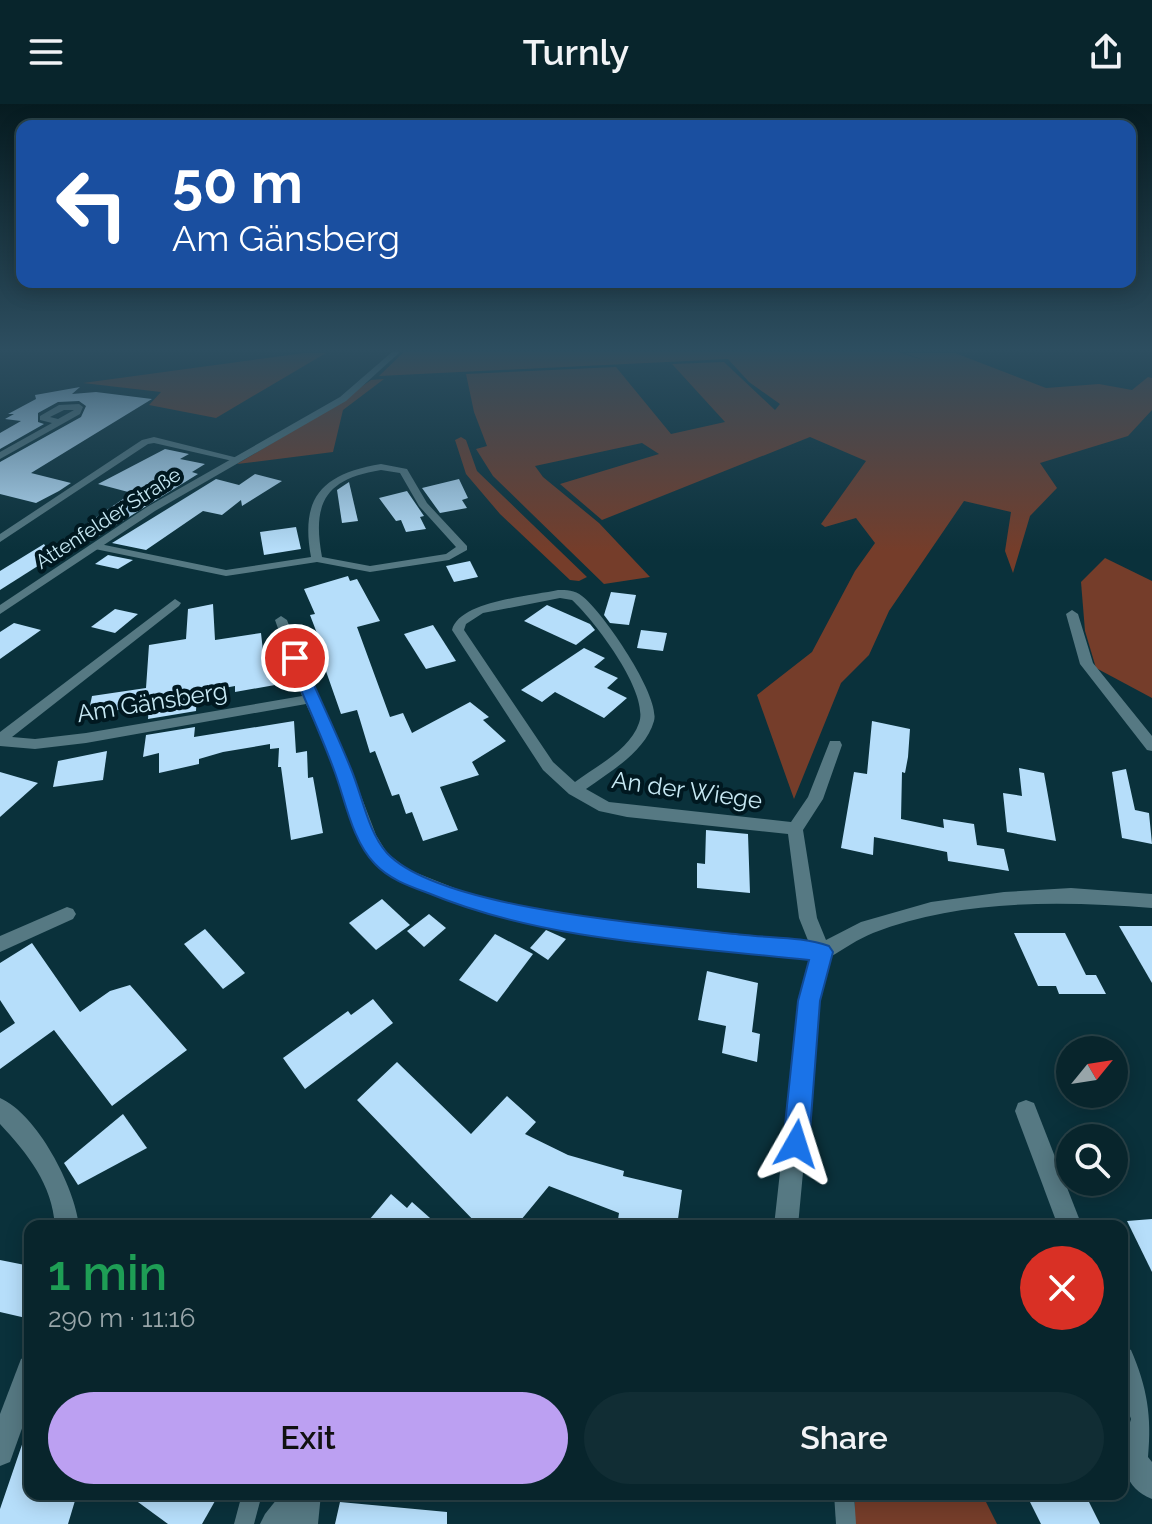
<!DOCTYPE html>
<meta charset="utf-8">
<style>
:root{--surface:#08252c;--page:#112d34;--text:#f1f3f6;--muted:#98a5a9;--line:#294248;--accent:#bca0f2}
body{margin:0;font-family:Raleway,sans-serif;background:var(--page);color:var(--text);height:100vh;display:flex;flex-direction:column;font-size:30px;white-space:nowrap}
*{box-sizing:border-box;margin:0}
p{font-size:26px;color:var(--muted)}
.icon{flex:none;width:44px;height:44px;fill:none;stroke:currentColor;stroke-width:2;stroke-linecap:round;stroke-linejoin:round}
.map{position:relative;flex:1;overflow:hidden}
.panel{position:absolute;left:24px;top:1116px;width:1104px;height:280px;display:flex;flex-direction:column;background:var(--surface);border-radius:16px;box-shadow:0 4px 20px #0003,0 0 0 2px var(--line)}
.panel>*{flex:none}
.hud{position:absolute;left:16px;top:16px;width:1120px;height:168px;border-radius:16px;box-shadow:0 4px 20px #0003,0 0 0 2px var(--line);background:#1a4fa0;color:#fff;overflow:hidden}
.needle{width:52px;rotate:60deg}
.tools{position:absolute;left:1056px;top:932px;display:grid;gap:16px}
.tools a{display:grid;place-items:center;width:72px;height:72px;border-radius:50%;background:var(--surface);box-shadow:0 4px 20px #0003,0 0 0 2px var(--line);font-size:40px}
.pin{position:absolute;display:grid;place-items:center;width:68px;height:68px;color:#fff;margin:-34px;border:4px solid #fff;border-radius:50%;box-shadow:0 2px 8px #0007}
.me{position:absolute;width:88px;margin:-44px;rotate:6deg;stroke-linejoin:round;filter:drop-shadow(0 0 6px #0008)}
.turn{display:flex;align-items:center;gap:28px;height:168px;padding:0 24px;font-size:36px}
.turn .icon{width:104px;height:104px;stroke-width:2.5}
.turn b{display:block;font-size:56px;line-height:68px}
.round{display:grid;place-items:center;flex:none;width:84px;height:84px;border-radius:42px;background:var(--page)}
.head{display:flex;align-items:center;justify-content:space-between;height:136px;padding:0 24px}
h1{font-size:48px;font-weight:600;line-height:60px;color:#1e9e55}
.primary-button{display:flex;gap:16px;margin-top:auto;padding:16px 24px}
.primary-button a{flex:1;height:92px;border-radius:48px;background:var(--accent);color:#111;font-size:32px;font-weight:600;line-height:92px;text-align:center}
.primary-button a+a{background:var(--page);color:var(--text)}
header{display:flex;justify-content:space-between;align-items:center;height:104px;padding:0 24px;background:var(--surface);font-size:36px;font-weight:600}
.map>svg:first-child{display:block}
.green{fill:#753d2a}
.building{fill:#b6defa}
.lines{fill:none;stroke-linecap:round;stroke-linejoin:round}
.service{fill:#567983;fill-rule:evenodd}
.minor{fill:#567983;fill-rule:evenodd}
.tertiary{fill:#567983;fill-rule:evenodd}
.route{fill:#1a73e8;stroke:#114b97;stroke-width:2}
.labels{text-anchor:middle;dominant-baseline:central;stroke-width:8;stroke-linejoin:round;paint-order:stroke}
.far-street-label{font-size:20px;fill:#c7e9f4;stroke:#001820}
.street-label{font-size:24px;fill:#c7e9f4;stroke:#001820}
</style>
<header><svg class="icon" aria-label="menu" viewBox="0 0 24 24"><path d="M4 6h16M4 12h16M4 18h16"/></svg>Turnly<svg class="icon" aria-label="share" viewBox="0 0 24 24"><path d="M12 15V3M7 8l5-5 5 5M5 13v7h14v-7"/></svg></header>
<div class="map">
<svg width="1152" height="1420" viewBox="0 0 1152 1420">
<rect width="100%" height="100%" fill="#0a313b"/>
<g class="green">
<polygon points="404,248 898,248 927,257 904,249 955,249 1046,284 1099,280 1132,286 1148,273 1152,274 1152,306 1128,332 1040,359 1057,384 1030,412 1013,469 1005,447 1011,408 964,397 889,507 869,551 841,579 794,695 757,591 812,548 855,467 875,439 856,414 825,423 821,420 866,357 810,333 602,416 560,380 659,350 642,339 535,362 543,373 599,419 650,473 604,480 493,372 476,345 487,342 474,308 466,270 616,263 671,330 725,318 672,260 724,258 775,306 780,300 749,278 728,255 379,272"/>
<polygon points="304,249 326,249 216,314 149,301 161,288 83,279"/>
<polygon points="384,275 343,306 333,348 237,360 328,306 371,276"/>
<polygon points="461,333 466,336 477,367 587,473 579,477 570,476 500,410 466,370 455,336"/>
<polygon points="1105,454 1152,477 1152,594 1096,564 1085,527 1081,478"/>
<polygon points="894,1390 982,1390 997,1420 854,1420 855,1395"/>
</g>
<g class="building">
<polygon points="80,283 72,290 96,288 152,295 31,369 71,379 59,387 36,399 0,390 0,358 81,313 86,302 79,297 58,298 38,309 38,318 44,320 0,345 0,329 21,317 5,315 14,310 8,310 36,295 35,291"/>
<polygon points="165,345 189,350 180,355 205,360 192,368 198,370 87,439 64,435 132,389 98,380"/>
<polygon points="255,370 282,377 242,402 241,396 222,411 203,407 146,446 112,439 216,375 239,381"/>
<polygon points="459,375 468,394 462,396 467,404 440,409 422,384"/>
<polygon points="349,378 358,417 342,419 337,386"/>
<polygon points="407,387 424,412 420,413 426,425 406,428 401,416 396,417 379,394"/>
<polygon points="296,423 301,445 264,451 260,428"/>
<polygon points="44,440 52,453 0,486 0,467"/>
<polygon points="108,451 133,456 118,465 95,460"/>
<polygon points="470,457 478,473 454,478 446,462"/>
<polygon points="348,472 350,477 357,475 380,517 357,523 390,613 403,609 412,629 470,598 489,613 483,616 506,637 472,658 479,671 440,683 458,726 423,737 412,708 406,710 399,690 392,692 375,647 370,649 357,606 341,610 314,533 318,532 310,511 315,510 304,485"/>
<polygon points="611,488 636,491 629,521 610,519 604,511"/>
<polygon points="213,500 215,536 261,529 263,547 268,546 269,563 273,562 275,581 235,588 235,582 197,589 196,607 148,615 149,601 88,611 92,592 146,584 149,541 186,535 188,505"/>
<polygon points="547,501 590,520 595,526 576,541 524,517"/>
<polygon points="115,505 138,510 115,529 91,523"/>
<polygon points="14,519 41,526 0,555 0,528"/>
<polygon points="433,521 456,557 426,565 404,530"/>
<polygon points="641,526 667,529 663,547 637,544"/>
<polygon points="584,544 605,554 594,563 618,574 607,584 627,594 604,614 555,588 542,598 521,586"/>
<polygon points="294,617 296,649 307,647 308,674 313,673 323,729 291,736 281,663 278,663 279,644 270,645 270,640 223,648 199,655 199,660 159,669 159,649 143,653 146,631 195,623 194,633"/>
<polygon points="872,617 910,625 908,653 905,669 902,668 901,715 944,724 943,715 974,720 977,741 1004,745 1009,767 948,757 947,748 874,733 873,751 841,744 854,668 867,670"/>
<polygon points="107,647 103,676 53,683 58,657"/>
<polygon points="1019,664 1044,669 1056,737 1007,728 1003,689 1022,692"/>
<polygon points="1126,665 1135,706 1149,709 1152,740 1122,734 1112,668"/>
<polygon points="0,668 38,679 0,713"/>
<polygon points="706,726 748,730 750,789 697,784 697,759 705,760"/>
<polygon points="382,795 410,821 376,846 349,819"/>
<polygon points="429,810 446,824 424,843 407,827"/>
<polygon points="1119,822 1152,822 1152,879"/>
<polygon points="205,825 245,869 223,885 184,840"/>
<polygon points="546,826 566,835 548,856 530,844"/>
<polygon points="1014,829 1065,829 1086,871 1096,871 1106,890 1059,890 1056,882 1038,882"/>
<polygon points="495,830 533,850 497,898 459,876"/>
<polygon points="32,839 80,908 110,887 130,881 187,946 112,1002 54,926 0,965 0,929 15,919 0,896 0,859"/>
<polygon points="707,867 758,879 752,928 760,930 757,958 722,949 726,922 698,916"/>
<polygon points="373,895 393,919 305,985 283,954 348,907 351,911"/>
<polygon points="397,958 471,1030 507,992 536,1018 525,1030 568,1051 624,1067 623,1072 682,1086 677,1122 617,1122 619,1109 549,1082 516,1122 500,1114 494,1122 479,1122 357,996"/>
<polygon points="123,1010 147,1044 78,1081 64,1059"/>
<polygon points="391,1090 407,1104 412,1098 439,1122 364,1122"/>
<polygon points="1152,1115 1152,1168 1127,1117"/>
<polygon points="0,1156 30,1162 30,1207 26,1214 0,1208"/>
<polygon points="27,1326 30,1327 30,1390 77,1390 68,1420 0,1420 0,1405"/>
<polygon points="127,1390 219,1390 202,1420 168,1420"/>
<polygon points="1026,1390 1085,1390 1100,1420 1041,1420"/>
<polygon points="340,1398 447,1408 447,1420 335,1420"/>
</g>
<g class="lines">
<g class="service">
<polygon points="242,1390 262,1390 254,1420 234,1420"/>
<polygon points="834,1390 854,1390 856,1420 836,1420"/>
</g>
<g class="minor">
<path d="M79,300L83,303L80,310L0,355V348L52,319L40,316V312L59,301ZM64,306H74L58,315L50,313Z"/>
<polygon points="154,333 242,355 237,358 154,339 148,340 0,438 0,430 142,336"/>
<path d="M381,360L407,365L427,399L467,442V446L449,456L370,468L317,458L226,472L95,445L89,442L95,439L226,466L311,453C300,393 322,370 381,360ZM381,366L400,369L419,402L456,443L446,450L370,462L322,453C312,399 325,375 381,366Z"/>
<path d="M558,486C566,486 575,486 582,492C602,507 661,592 654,617C645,648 611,667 586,685L609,698L791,718L808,693L830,637H840L842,641L823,695L803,726L817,814L826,836L861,818L931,798L1004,788L1071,784L1152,790V804C1062,797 959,795 873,829C858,835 844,845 830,853L819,897L798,1122H774L799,897L811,855C686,841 553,838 435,791C415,783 394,776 377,760C354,738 347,696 336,667C327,644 316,622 306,600L86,639L35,645L0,642V628L175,495L181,499L179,502L12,633L35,635L86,629L302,592L275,516L281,512L287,516L313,585L350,663L376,731L387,749L409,766L462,787L520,803L616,818L809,839L799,814L788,730L627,713L599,707L569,690L543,666L452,526C459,497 531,492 558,486ZM560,494L572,496C594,516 650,589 639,619C630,646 596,662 575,678L553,658L464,526L466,520L483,509Z"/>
<polygon points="1072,506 1078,510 1093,559 1152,632 1152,647 1147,646 1080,560 1066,510"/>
<polygon points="67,803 73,805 76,810 73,815 0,848 0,832"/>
<path d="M0,994C37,1010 75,1083 79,1122H55C52,1080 28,1050 0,1020Z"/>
<polygon points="1026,996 1034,999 1082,1122 1058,1122 1015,1007 1018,999"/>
<path d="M1122,1242L1131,1246C1147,1283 1152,1312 1148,1353L1152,1358V1395C1124,1384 1122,1360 1122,1334L1125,1335L1131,1315L1122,1290Z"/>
<polygon points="30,1251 30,1302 10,1358 0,1362 0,1310 21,1255"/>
<polygon points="281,1390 321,1390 318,1420 260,1420 265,1410"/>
</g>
<polygon class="tertiary" points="392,248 400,248 346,297 155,407 0,510 0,501 147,403 340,293"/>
</g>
<linearGradient id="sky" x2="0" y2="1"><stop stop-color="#061b20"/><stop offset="0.55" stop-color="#2d4e60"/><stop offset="1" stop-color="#2d4e60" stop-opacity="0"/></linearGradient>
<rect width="1152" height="447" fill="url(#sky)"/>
<path class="route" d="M295,549L302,554C318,591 336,628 351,665C362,691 368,728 387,749C440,806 666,822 745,831C772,834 804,833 829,842L833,848L820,897L809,1040L805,1049L796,1052L787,1049L783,1040L798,897L809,856C683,842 546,838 428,789C409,782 389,775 375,760C352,737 345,695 334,666C320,628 303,591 287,554Z"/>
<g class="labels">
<g class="far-street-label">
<text transform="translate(108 414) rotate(-33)">Attenfelder Straße</text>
</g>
<g class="street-label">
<text transform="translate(152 598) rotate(-9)">Am Gänsberg</text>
<text transform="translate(687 686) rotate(8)">An der Wiege</text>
</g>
</g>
</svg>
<div class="tools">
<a><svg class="needle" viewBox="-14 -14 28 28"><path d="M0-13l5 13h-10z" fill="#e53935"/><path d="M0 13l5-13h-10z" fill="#98a5a9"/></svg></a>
<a><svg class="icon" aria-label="search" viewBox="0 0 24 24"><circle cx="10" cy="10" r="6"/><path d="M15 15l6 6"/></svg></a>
</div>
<div class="pin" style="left:295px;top:554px;background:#d93025"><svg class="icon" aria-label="arrive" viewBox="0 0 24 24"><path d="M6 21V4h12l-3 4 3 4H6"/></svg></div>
<svg class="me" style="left:796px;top:1040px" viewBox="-20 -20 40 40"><path d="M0-17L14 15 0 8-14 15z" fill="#1a73e8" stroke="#fff" stroke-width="4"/></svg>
<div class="hud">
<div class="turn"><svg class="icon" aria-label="left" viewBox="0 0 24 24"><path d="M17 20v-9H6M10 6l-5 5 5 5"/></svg><div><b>50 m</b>Am Gänsberg</div></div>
</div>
<section class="panel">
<div class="head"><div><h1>1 min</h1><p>290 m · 11:16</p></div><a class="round" style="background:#d93025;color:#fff"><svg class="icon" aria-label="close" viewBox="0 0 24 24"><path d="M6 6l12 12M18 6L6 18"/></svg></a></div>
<div class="primary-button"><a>Exit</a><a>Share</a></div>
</section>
</div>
